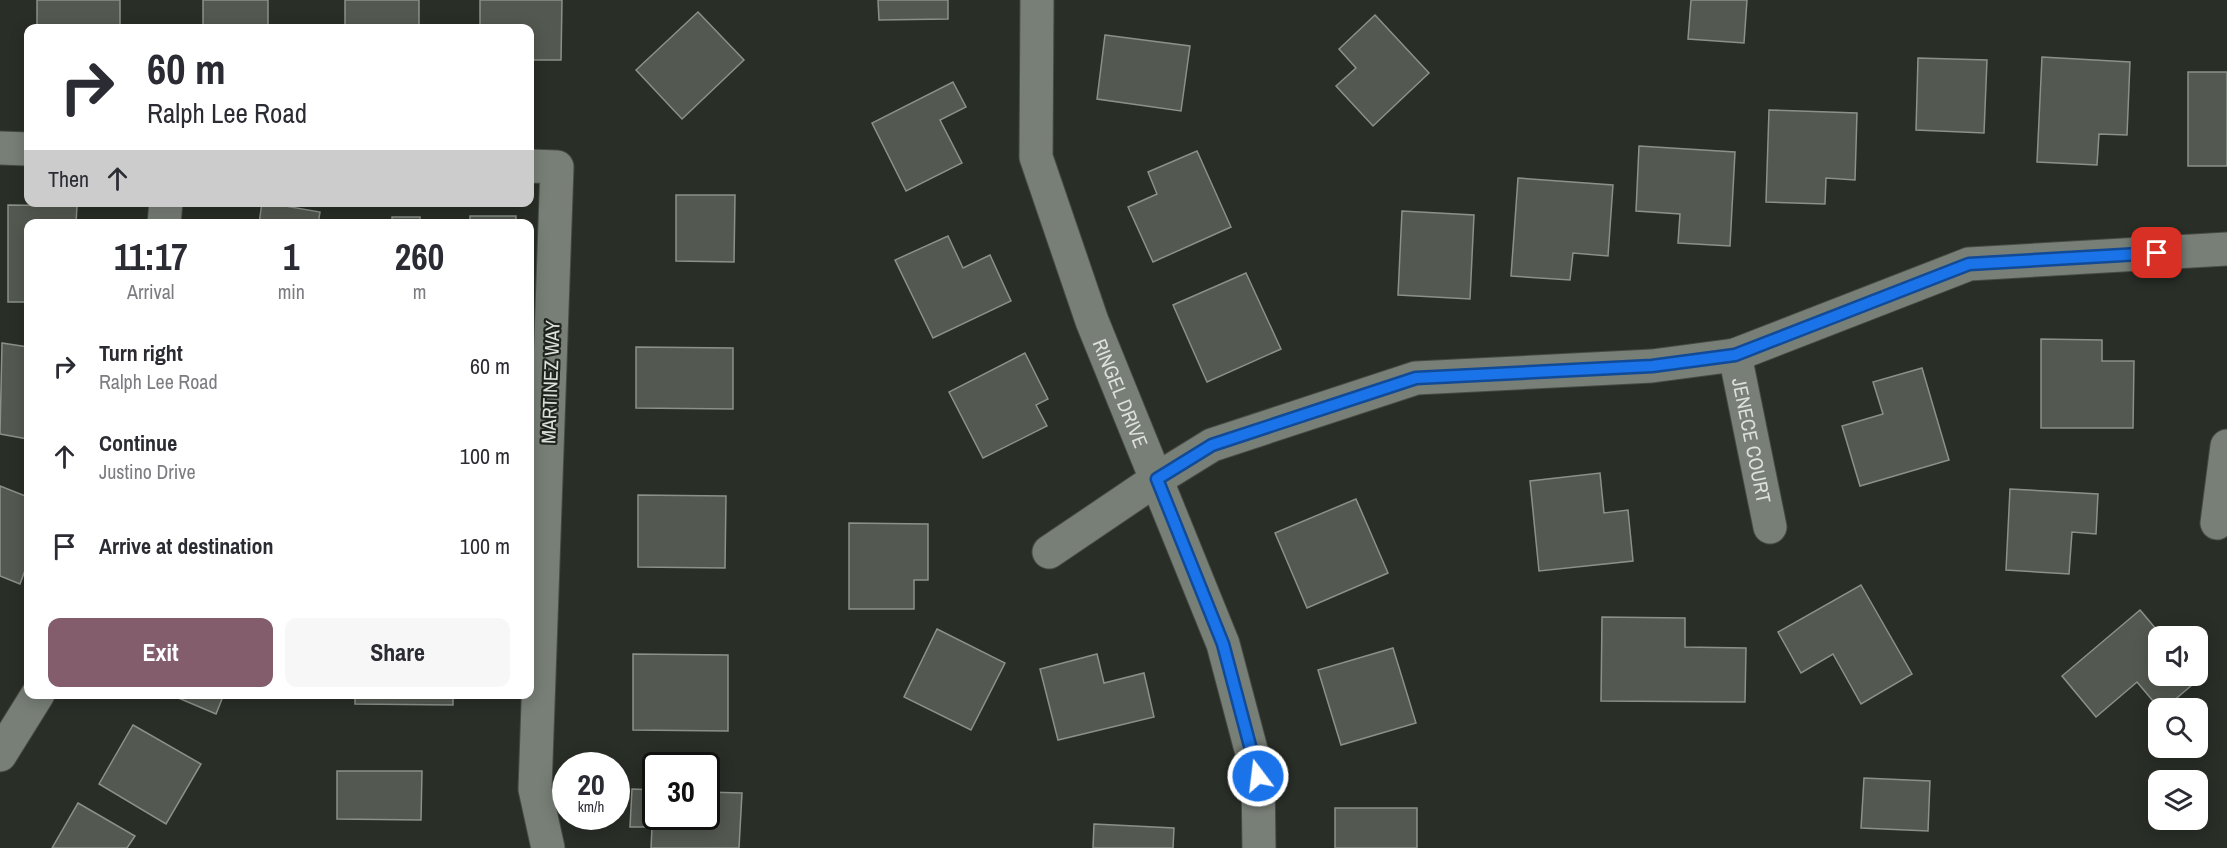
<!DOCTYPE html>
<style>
:root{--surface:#fff;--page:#f7f7f7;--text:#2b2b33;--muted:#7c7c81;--accent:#845d6c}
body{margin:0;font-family:"Archivo Narrow",sans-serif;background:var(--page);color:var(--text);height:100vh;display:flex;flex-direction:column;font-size:22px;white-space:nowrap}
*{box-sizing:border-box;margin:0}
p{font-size:20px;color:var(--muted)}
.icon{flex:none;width:33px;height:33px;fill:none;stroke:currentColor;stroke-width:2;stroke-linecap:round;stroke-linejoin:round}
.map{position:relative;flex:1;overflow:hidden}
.details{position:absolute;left:24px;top:219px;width:510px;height:480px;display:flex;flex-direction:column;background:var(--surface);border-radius:12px;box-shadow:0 3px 15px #0003}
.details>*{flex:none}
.banner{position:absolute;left:24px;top:24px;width:510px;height:183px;border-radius:12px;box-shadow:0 3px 15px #0003;background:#fff;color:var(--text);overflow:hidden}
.controls{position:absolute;left:2148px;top:626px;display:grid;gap:12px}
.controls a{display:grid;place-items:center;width:60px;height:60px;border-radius:12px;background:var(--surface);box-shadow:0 3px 15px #0003;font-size:30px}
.speed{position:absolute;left:552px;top:752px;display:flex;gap:12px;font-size:30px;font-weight:700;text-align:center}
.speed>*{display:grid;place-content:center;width:78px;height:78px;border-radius:50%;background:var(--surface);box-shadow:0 3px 15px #0003;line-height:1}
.speed small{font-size:15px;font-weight:400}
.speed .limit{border:3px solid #111;border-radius:9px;background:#fff;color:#111}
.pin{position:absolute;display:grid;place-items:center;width:51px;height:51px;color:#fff;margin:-26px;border-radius:12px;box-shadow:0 3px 9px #0006}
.me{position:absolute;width:66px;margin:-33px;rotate:345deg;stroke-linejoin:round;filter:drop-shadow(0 0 4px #0008)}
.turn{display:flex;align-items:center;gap:21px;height:126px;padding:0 24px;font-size:27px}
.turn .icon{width:78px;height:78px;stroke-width:2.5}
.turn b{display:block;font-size:42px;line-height:51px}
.then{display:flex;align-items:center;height:57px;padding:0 24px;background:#0003;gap:12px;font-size:22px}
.eta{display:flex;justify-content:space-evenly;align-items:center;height:102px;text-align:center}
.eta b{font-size:36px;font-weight:700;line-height:42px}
.button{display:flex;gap:12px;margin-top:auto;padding:12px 24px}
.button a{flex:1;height:69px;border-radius:12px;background:var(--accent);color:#fff;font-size:24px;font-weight:700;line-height:69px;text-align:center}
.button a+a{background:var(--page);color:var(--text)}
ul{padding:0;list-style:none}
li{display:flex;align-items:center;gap:18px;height:90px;padding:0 24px}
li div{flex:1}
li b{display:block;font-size:22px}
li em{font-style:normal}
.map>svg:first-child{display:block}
.building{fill:#535951;stroke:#8b9189;stroke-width:1.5}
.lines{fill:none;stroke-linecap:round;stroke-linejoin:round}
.minor-casing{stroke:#464b45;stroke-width:35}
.minor{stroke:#787f77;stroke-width:33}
.route-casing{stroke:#114b97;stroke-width:15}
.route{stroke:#1a73e8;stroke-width:10}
.labels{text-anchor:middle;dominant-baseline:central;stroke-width:4.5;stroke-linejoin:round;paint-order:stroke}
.street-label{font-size:20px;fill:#dde0dc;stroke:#1f241d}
</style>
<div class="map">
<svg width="2227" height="848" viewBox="0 0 2227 848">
<rect width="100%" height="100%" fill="#292e27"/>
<g class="building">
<rect x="37" y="0" width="83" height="28"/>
<rect x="203" y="0" width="65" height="28"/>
<rect x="345" y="0" width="74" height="28"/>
<polygon points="480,0 562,0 561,60 530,60 530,28 480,28"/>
<polygon points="878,0 948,0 948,19 879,20"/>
<polygon points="1691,0 1747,0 1744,43 1688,39"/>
<polygon points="698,12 744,60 682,119 636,70"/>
<polygon points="1375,15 1429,73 1373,126 1336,86 1356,68 1339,49"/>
<polygon points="1105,35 1190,46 1181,111 1097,99"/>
<polygon points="2042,57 2130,62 2127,135 2099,134 2097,165 2037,162"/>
<polygon points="1918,58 1987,60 1984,133 1916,130"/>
<rect x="2188" y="72" width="39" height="94"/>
<polygon points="953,82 966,107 940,120 962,163 906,191 872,123"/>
<polygon points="1769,110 1857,113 1855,180 1826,178 1825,204 1766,202"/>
<polygon points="1639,146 1735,152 1730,246 1678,243 1680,214 1636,211"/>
<polygon points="1197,151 1231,227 1153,262 1128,207 1157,194 1148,172"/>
<polygon points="1518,178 1613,185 1608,256 1573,253 1570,280 1511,276"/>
<polygon points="676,195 735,195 734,262 676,261"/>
<polygon points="262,202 320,212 318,224 259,224"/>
<polygon points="8,205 77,206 76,224 28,224 28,302 8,302"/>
<polygon points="1402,211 1474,215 1470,299 1398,295"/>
<rect x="470" y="216" width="46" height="8"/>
<rect x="392" y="217" width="28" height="7"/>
<polygon points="948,236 963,268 990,255 1011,301 933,338 895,260"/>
<polygon points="1246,273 1281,349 1207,382 1173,305"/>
<polygon points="2041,339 2102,340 2102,361 2134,361 2133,428 2041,428"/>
<polygon points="2,343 28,347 28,439 0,434"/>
<polygon points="636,347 733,348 733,409 636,408"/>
<polygon points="1025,353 1048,399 1036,405 1047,426 983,458 949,392"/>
<polygon points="1922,368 1949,460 1860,486 1842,426 1883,414 1873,382"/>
<polygon points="1600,473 1604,513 1628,510 1633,561 1539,571 1530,481"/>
<polygon points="0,486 28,497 28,562 20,584 0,576"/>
<polygon points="2010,489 2098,494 2096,534 2072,532 2069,574 2006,570"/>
<polygon points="638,495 726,496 725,568 638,567"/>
<polygon points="1356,499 1388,573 1307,608 1275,533"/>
<polygon points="849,523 928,524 928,580 914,580 914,609 849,609"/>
<polygon points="1861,585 1912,674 1861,704 1833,654 1801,673 1778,632"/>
<polygon points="2140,610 2162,636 2158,636 2158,675 2194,675 2198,680 2165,708 2159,708 2137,682 2096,717 2062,676"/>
<polygon points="1602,617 1685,618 1685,647 1746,648 1745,702 1601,701"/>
<polygon points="937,629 1005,663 971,730 904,697"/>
<polygon points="1393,648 1416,723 1341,745 1318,670"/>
<polygon points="633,654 728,655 728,731 633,730"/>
<polygon points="1097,654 1104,683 1144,673 1154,717 1058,740 1040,669"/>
<polygon points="169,694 224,694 216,714"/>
<polygon points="355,694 453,694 453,705 355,704"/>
<polygon points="133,725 201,764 166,824 99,784"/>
<polygon points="337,771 422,771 421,820 337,819"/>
<polygon points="1864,778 1930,781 1928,831 1861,828"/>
<polygon points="632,789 656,790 656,816 706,816 706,792 742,793 739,848 651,848 652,827 630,827"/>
<polygon points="78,803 135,836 127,848 52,848"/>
<rect x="1335" y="808" width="82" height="40"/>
<polygon points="1094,824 1174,828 1173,848 1093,848"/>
</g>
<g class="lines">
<g class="minor-casing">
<g id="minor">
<path id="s1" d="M1037,0L1036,157L1092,321L1223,644L1258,776L1259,848"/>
<polyline points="0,148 28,149"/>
<polyline points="530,166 557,167 535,789 548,848"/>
<polyline points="164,224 166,202"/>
<path id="s2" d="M1735,355L1770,527"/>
<polyline points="2217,523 2227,446"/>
<polyline points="1049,552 1157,479 1212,445 1416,378 1652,366 1735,355 1969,264 2227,249"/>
<polyline points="0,755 38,694"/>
</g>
</g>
<use href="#minor" class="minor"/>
</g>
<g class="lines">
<g class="route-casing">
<polyline id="route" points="1258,776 1223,644 1157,479 1212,445 1416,378 1652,366 1735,355 1969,264 2157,253"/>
</g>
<use href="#route" class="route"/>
</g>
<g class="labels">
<g class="street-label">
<text transform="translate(550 382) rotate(-88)">MARTINEZ WAY</text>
<text stroke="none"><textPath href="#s1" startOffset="408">RINGEL DRIVE</textPath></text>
<text stroke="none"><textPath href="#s2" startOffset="87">JENECE COURT</textPath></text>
</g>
</g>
</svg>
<div class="controls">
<a><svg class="icon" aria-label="sound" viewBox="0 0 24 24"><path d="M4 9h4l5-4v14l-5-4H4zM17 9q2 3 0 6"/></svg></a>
<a><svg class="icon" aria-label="search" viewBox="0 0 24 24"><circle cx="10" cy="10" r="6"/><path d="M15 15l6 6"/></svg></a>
<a><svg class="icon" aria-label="layers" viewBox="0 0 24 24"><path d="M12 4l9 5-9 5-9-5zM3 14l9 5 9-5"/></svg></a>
</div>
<div class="speed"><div>20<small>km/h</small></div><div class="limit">30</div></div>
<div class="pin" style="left:2157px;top:253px;background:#d93025"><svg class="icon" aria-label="arrive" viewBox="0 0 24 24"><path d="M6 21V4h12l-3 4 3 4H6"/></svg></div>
<svg class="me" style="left:1258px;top:776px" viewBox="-20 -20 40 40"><circle r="17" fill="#1a73e8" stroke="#fff" stroke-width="3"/><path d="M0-11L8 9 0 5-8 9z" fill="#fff"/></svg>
<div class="banner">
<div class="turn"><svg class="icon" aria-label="right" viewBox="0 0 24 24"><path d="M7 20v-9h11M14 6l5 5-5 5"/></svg><div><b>60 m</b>Ralph Lee Road</div></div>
<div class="then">Then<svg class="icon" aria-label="ahead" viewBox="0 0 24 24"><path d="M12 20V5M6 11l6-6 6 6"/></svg></div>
</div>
<section class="details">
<div class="eta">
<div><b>11:17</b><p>Arrival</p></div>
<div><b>1</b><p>min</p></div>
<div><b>260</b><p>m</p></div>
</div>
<ul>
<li><svg class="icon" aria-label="right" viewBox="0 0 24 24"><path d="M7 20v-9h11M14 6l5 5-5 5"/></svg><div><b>Turn right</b><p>Ralph Lee Road</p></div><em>60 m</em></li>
<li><svg class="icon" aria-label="ahead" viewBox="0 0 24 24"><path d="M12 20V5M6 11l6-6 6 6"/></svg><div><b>Continue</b><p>Justino Drive</p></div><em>100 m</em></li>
<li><svg class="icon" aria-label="arrive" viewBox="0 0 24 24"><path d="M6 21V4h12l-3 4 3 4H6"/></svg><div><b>Arrive at destination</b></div><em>100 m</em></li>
</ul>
<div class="button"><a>Exit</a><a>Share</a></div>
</section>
</div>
